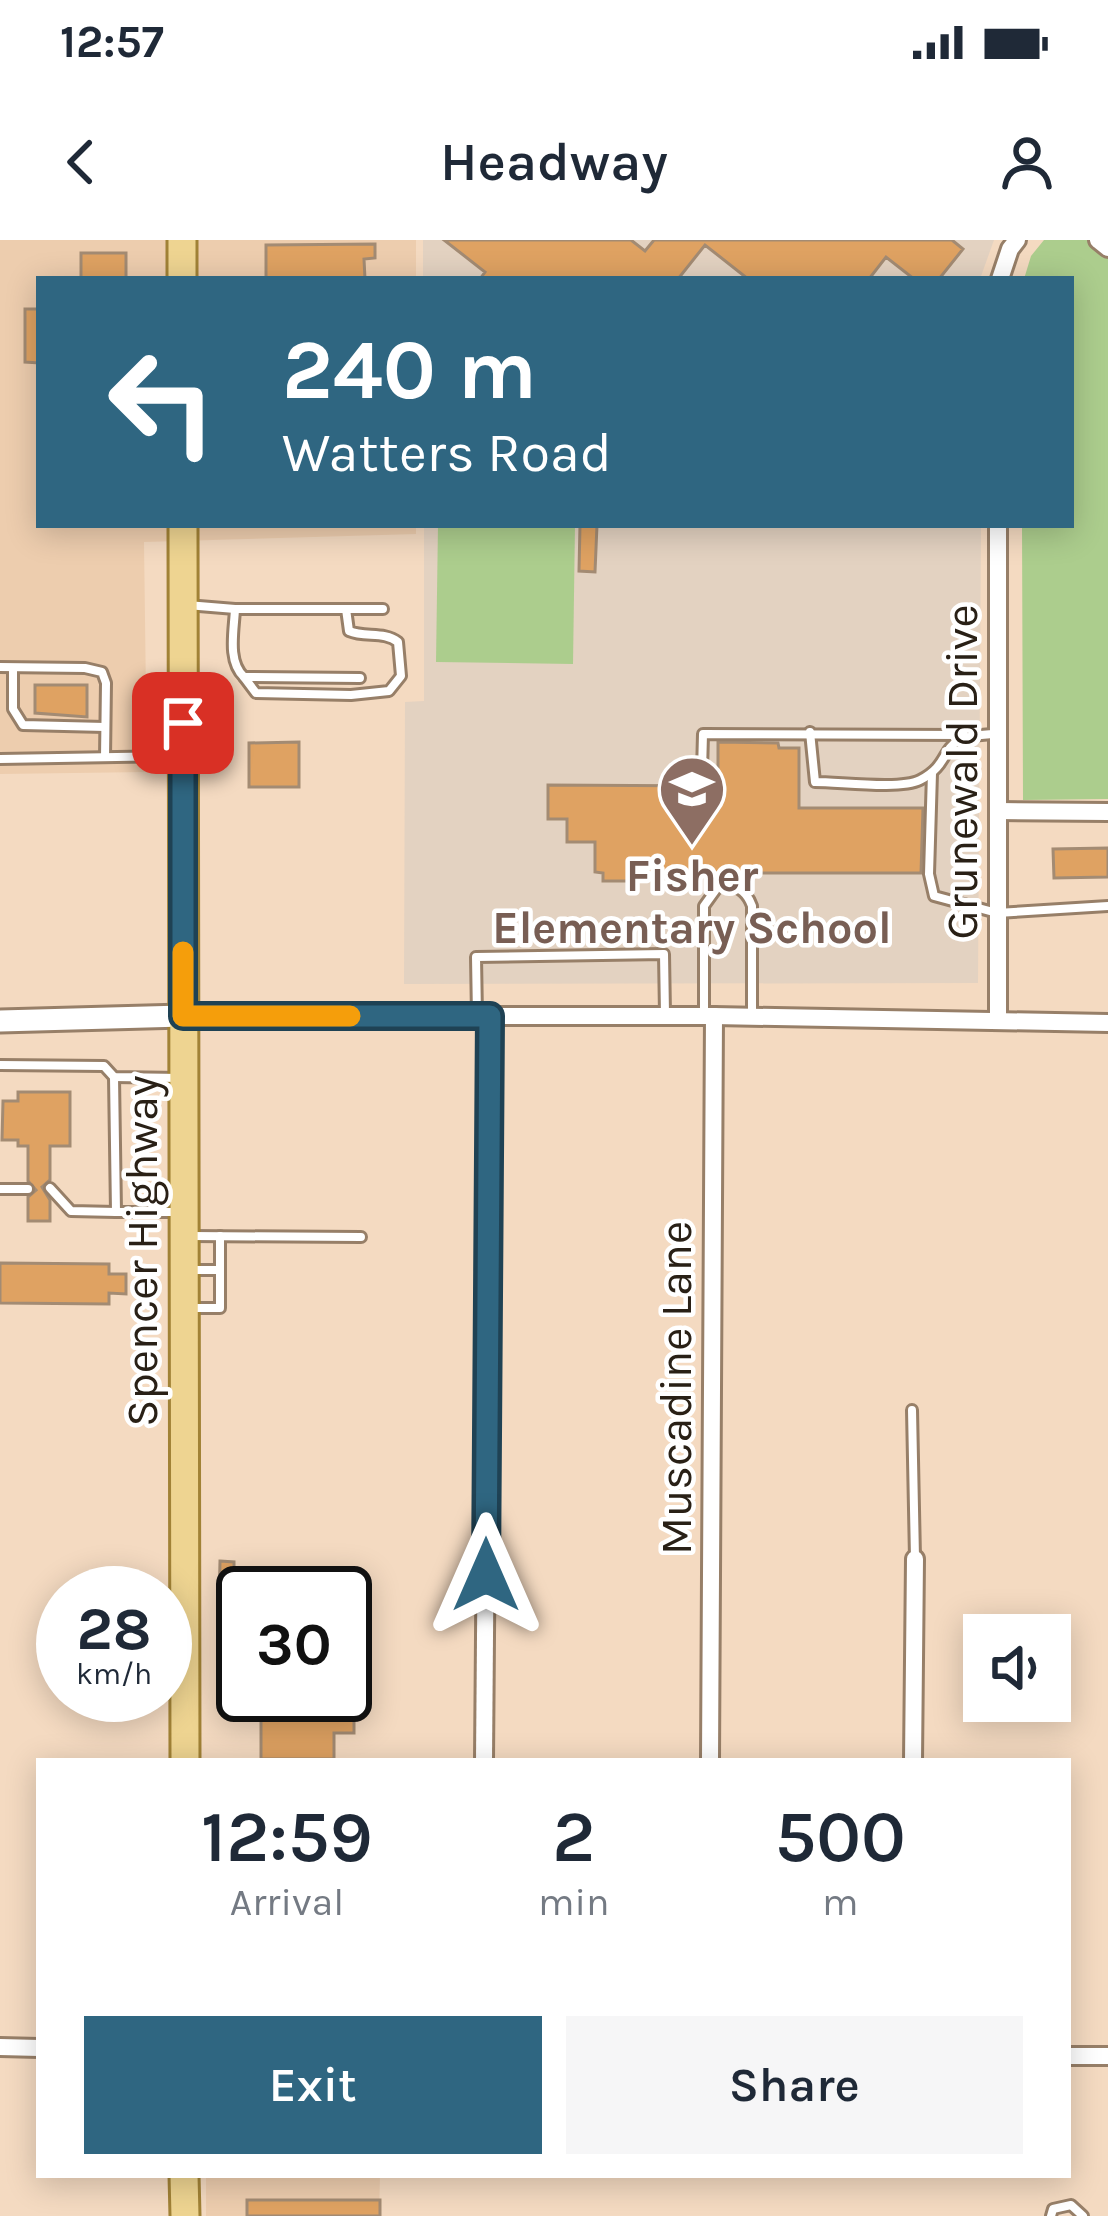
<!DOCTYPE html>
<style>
:root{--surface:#fff;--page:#f6f6f7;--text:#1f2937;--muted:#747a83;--accent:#2f6681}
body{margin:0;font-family:Karla,sans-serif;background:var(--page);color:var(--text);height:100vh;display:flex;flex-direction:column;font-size:45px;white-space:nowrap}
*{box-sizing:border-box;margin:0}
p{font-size:39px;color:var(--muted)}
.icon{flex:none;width:66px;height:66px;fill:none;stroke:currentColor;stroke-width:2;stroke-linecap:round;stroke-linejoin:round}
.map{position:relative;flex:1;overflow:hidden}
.panel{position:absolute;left:36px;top:1518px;width:1035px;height:420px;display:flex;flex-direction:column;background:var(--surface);border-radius:0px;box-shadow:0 6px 30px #0003}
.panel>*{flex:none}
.guide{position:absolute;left:36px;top:36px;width:1038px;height:252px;border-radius:0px;box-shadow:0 6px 30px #0003;background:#2f6681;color:#fff;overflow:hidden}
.buttons{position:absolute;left:963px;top:1374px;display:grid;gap:24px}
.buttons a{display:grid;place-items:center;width:108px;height:108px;border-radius:0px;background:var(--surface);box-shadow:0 6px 30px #0003;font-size:60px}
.speed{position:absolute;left:36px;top:1326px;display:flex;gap:24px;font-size:60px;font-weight:700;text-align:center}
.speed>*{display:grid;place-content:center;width:156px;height:156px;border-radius:50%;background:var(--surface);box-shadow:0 6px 30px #0003;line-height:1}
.speed small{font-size:30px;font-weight:400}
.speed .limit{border:6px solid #111;border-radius:18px;background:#fff;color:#111}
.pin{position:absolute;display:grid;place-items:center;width:102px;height:102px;color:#fff;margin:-51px;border-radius:24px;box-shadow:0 6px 18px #0006}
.me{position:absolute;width:132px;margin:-66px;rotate:0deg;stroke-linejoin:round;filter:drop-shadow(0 0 9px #0008)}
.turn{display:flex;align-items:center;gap:42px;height:252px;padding:0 48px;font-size:54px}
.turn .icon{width:156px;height:156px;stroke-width:2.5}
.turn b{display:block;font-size:84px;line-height:102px}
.eta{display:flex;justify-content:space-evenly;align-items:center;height:204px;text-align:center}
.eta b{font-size:72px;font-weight:600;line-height:84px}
.button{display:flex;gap:24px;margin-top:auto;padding:24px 48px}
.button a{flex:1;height:138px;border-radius:0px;background:var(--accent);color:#fff;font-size:48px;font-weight:600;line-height:138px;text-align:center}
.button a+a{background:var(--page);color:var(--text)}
.status{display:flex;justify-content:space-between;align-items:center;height:84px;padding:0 60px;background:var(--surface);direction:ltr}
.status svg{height:33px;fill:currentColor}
header{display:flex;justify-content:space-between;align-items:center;height:156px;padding:0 48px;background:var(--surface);font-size:54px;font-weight:600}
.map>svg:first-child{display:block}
.built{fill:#edcdae}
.education{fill:#e3d2c1}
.green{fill:#accd8d}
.building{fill:#dfa262;stroke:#a38b73;stroke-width:3}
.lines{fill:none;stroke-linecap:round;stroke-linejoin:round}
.service-casing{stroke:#977f68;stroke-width:14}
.minor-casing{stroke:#977f68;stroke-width:22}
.tertiary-casing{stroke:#977f68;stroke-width:27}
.primary-casing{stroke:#a18236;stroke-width:33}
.service{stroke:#fff;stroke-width:8}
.minor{stroke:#fff;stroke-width:16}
.tertiary{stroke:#fff;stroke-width:21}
.primary{stroke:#eed491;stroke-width:27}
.route-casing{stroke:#1f4254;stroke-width:30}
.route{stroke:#2f6681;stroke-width:21}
.slow{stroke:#f59e0b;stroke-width:21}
.labels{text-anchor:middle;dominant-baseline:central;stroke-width:9;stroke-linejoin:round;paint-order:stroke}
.street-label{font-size:45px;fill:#292016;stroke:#fff}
.education-label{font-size:45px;font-weight:bold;fill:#785e54;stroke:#fff}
</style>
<div class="status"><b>12:57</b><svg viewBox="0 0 49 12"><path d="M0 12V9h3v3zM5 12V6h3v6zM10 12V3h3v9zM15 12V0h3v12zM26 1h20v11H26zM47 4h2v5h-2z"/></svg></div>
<header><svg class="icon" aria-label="back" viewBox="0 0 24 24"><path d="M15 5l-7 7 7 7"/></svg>Headway<svg class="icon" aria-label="person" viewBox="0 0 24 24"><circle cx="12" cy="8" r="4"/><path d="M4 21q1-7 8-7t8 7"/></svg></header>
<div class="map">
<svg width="1108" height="1976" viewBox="0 0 1108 1976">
<rect width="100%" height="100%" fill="#f4dac1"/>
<g class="built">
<polygon points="0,0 416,0 416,39 39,39 39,285 416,285 416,294 144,302 147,532 0,534"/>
<polygon points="206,1935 380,1935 379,1976 206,1976"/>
</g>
<g class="education">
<polygon points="423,0 994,0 980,39 423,39"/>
<polygon points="424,285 981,285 978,743 404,744 405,462 424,461"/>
</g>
<g class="green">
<polygon points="1044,0 1108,0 1108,559 1023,560 1022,285 1071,285 1071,39 1024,39 1031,16"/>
<polygon points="438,285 575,285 573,424 436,422"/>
</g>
<g class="building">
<polygon points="444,0 631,0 645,11 654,0 952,0 963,9 939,39 914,39 886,17 869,39 748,39 705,5 678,39 480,39 485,32"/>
<polygon points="375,4 375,18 364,19 365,39 266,39 266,5"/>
<rect x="81" y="13" width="45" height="26"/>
<polygon points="25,69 39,69 39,123 25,122"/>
<polygon points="580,285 597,285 595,332 579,331"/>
<polygon points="35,445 87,445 87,477 35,473"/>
<polygon points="299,502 299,547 249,547 249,503"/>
<polygon points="718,502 778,503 779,508 799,508 799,568 923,568 921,633 646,633 646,641 603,641 603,633 595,632 595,602 567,602 567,579 548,579 548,545 718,546"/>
<polygon points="1108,608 1108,637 1054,638 1053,609"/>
<polygon points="18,852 70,852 70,906 50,906 50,940 42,947 50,960 50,981 28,981 28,957 36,950 28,941 28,906 18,906 18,900 2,900 3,861 18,861"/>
<polygon points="0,1023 109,1024 109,1034 126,1034 126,1054 109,1053 109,1064 0,1063"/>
<polygon points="220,1321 234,1322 234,1331 263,1331 263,1353 233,1353 233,1367 219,1367"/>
<polygon points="261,1460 334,1461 334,1473 354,1473 354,1493 334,1493 334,1519 261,1519"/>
<rect x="247" y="1960" width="133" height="16"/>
</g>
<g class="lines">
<g class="service-casing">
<g id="service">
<polyline points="187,365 235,369 383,369"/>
<path d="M235,369C234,391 227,421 244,437L360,438"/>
<polyline points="0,427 85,428 102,432 106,443 105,517"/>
<polyline points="13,428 13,469 23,485 105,487"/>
<path d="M244,437L256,453L351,455L389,451L401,436L398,402C384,391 365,398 349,391L346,369"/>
<path d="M810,492L815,542C841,542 900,550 920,540C959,520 931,496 996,494"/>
<polyline points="0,519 175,516"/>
<polyline points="702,532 703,494 964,495"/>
<polyline points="932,533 929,634 934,656 997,673 1108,666"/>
<path d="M704,774V666L717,648C733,643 746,649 752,666V774"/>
<polyline points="477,776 476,717 664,714 665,774"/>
<polyline points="0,825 104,826 114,837 180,838"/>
<polyline points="114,837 116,972 177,972"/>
<polyline points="50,948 71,971 116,972"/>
<polyline points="0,949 28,949"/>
<polyline points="191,996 361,997"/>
<polyline points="191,1030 220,1030"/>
<polyline points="192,1068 220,1068 220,996"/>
<polyline points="912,1170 915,1318"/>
<polyline points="1051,1976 1053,1969 1071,1965 1083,1976"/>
</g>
</g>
<g class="minor-casing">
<g id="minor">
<polyline points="1098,0 1108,8"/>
<polyline points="1000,39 1010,9 1017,0"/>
<polyline points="998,571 1108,572"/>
<polyline points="183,776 714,776 1108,783"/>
<polyline points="998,780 998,285"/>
<polyline points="484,1521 490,776"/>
<polyline points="710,1521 714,776"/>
<polyline points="913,1521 915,1319"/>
<polyline points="0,1807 39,1808"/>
<polyline points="1068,1816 1108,1816"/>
</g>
</g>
<g class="tertiary-casing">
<polyline id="tertiary" points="0,781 183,776"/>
</g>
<g class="primary-casing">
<g id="primary">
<polyline points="182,39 182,0"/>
<polyline points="183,285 185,1521"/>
<polyline points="184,1935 185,1976"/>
</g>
</g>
<use href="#service" class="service"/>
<use href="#minor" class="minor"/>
<use href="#tertiary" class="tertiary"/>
<use href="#primary" class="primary"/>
</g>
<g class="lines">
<g class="route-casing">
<polyline id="route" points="183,483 183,776 490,776 486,1335"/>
</g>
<use href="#route" class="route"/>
<polyline class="slow" points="183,712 183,776 350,776"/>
</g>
<defs>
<g id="school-pin" transform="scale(3.45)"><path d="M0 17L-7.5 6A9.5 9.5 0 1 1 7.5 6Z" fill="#8d6e63" stroke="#fff"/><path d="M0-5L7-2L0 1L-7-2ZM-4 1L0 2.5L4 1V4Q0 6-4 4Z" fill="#fff"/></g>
</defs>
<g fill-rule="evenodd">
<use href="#school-pin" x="692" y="549"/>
</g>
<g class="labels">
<g class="street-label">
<text transform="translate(962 532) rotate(-90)">Grunewald Drive</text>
<text transform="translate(142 1011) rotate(-90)">Spencer Highway</text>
<text transform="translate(676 1148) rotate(-90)">Muscadine Lane</text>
</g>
<g class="education-label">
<text x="692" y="636">Fisher<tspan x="692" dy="52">Elementary School</tspan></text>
</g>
</g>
</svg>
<div class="buttons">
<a><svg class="icon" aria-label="sound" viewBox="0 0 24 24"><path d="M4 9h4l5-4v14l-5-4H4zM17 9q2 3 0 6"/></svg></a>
</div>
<div class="speed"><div>28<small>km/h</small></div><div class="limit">30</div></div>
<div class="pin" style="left:183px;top:483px;background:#d93025"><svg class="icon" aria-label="arrive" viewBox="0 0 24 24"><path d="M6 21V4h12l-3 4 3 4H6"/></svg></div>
<svg class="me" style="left:486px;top:1335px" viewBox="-20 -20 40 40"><path d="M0-17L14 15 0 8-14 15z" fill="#2f6681" stroke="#fff" stroke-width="4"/></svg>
<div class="guide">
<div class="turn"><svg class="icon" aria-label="left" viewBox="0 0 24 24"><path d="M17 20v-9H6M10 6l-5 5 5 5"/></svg><div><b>240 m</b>Watters Road</div></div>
</div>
<section class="panel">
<div class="eta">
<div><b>12:59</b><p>Arrival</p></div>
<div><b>2</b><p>min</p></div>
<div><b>500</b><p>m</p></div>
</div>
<div class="button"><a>Exit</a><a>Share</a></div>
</section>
</div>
